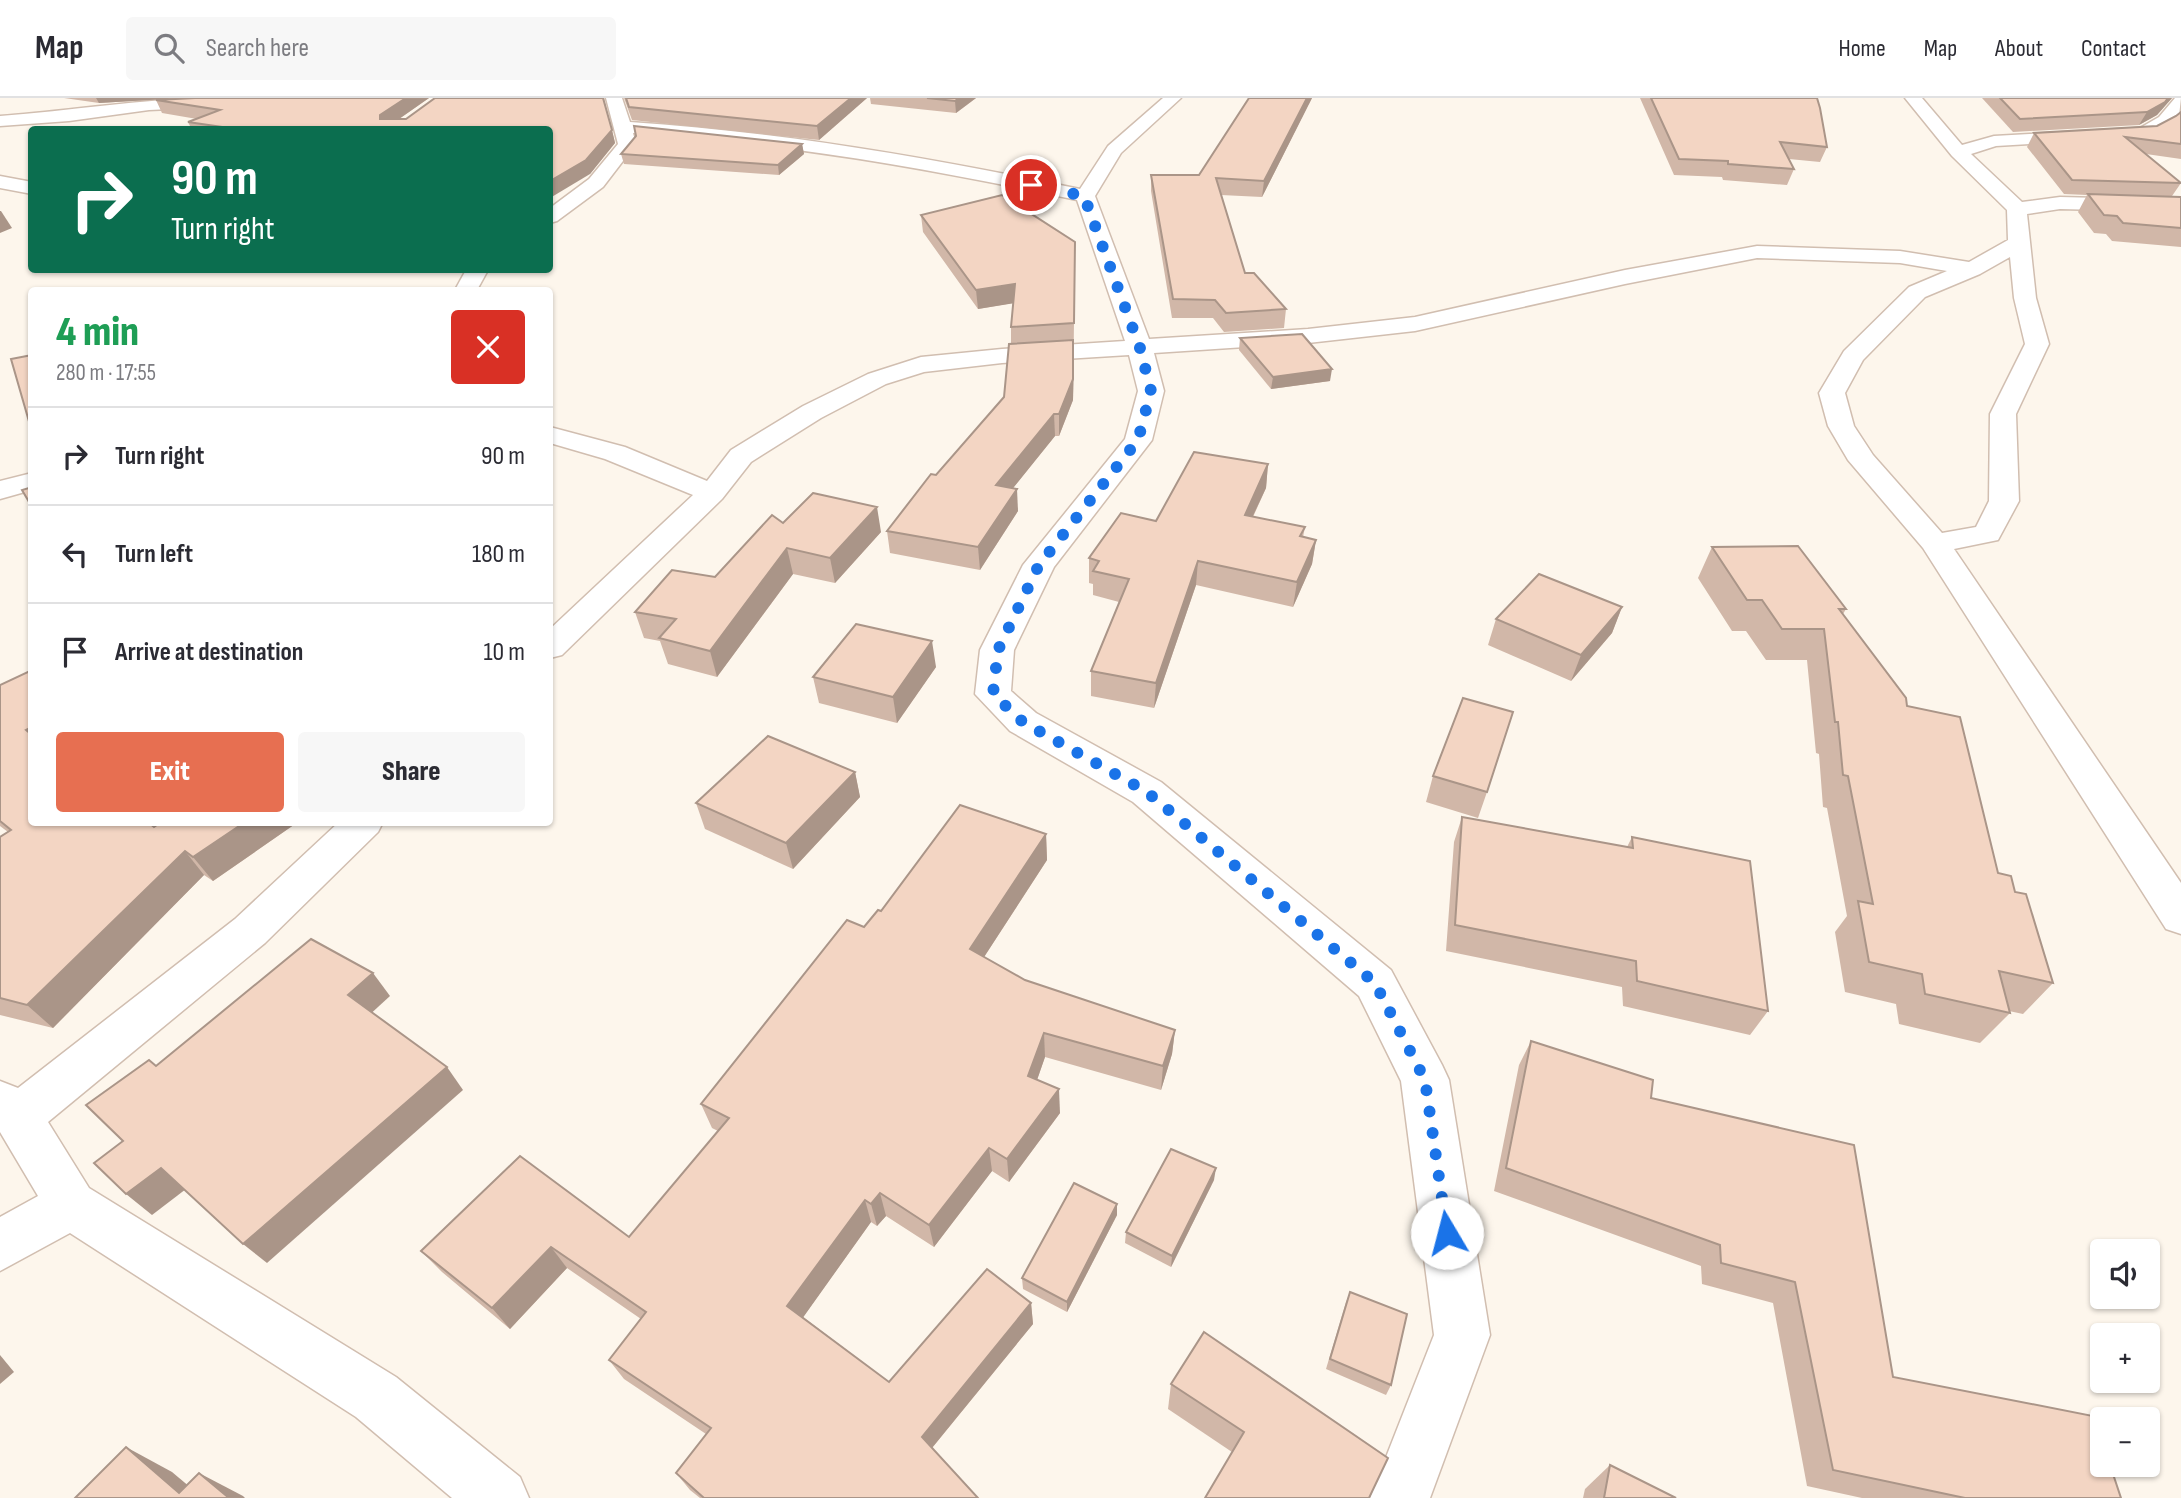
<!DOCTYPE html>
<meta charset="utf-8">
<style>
:root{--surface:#fff;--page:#f7f7f7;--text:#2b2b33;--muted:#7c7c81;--line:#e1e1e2;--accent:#e76f51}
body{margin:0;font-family:"Sofia Sans Condensed",sans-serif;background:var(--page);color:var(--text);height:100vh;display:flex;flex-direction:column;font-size:26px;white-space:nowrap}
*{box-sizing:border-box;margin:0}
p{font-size:23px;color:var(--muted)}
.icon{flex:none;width:38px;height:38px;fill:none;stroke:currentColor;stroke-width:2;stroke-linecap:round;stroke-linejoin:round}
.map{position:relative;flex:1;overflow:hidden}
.sheet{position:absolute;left:28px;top:189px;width:525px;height:539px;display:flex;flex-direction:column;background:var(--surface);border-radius:7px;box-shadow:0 2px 5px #0004}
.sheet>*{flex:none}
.banner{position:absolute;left:28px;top:28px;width:525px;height:147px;border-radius:7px;box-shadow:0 2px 5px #0004;background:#0b6e4f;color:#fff;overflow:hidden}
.buttons{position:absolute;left:2090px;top:1141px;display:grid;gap:14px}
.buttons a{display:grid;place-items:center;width:70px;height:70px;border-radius:7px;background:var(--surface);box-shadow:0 2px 5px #0004;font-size:35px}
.pin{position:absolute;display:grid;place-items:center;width:60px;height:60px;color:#fff;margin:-30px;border:4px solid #fff;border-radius:50%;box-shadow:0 2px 7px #0007}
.me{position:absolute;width:77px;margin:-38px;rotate:352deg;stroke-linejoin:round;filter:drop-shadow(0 0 5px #0008)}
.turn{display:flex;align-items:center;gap:24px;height:147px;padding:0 28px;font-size:32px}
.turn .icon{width:91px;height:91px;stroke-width:2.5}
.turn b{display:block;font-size:49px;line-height:60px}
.round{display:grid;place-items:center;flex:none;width:74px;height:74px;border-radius:7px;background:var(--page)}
.overview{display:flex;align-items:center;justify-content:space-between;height:119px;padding:0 28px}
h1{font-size:42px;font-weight:800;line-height:52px;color:#1e9e55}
.cta{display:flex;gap:14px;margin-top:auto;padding:14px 28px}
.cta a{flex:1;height:80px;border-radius:7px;background:var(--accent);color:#fff;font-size:28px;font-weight:800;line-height:80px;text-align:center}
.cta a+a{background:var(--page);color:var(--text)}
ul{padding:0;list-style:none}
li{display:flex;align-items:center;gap:21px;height:98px;padding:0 28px;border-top:2px solid var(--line)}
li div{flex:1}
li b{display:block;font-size:26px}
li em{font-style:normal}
header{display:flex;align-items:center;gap:42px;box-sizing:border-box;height:98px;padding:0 35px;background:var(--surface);border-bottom:2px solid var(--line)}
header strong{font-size:33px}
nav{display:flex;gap:38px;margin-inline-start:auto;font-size:24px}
.search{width:490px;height:63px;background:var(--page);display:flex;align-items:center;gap:18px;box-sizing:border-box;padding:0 24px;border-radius:7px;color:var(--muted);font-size:26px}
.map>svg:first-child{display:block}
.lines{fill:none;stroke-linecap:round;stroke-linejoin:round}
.minor-casing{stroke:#d1beb0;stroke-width:3}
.minor{fill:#fff;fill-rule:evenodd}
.wall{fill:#d1b7a8}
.shaded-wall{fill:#aa9588}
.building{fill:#f3d5c3;stroke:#aa9588;stroke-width:2}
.route{stroke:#1a73e8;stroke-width:12;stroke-dasharray:0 21.6}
</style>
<header>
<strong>Map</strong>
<div class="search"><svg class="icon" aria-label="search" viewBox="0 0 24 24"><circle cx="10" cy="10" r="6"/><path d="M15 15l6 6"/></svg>Search here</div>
<nav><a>Home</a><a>Map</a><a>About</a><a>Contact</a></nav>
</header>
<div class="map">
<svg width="2181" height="1400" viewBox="0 0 2181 1400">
<rect width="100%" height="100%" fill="#fdf6ec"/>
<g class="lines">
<g class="minor-casing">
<g id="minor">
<path d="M210,0L218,5L216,9L149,12L69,23L0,28V18C70,13 140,1 210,0Z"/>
<path d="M606,0H622L630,24C782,34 931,60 1080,91L1108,48L1163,0H1181L1121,55L1095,98L1149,241L1308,231L1415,219L1625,172L1757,148L1900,153L1969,164L2008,142L2007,112L1952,58L1905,0H1922L1962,47L1994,38L2140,30L2159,19L2175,0H2181L2179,18L2166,30L2148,39L1996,48L1971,56L2022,104L2060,99L2181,102V114L2060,111L2027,116L2036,200L2049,246L2016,316L2019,403L1998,442L1954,451L2181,785V836L2166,831L1923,450L1848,362L1828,328L1819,295L1844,253L1909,189L1947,173L1900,165L1757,160L1625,186L1415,233L1308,245L1154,255L1164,293L1152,342L1054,469L1014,552L1011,593L1036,615L1161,684L1391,872L1442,967L1449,982L1490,1237L1430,1400H1370L1434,1237L1401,983L1359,898L1133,704L1010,633L975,596L980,552L1023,467L1125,341L1138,293L1129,257L1002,265L924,274L886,286L821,320L751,364L722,401L562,557L550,560V531L693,397L605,361L550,345V329L625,349L707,383L731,352L803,308L868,276L921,259L1002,251L1125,243L1077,102C930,71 783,45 633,35L636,46L603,89L557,123L550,125V110L589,81L618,46ZM2010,159L2014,200L2025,246L1990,316L1989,403L1976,429L1942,435L1873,357L1854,328L1845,295L1863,262L1925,199L1980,176Z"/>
<polygon points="0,78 32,84 32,96 0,90"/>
<polygon points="466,172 488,172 477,192 455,192"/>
<polygon points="32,375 32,392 0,401 0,383"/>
<polygon points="339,724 383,724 378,734 265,845 48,1024 89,1090 396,1279 520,1379 529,1400 452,1400 356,1319 70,1135 0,1173 0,1119 38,1098 0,1034 0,983 18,990 235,821"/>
</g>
</g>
<use href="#minor" class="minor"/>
</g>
<g class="wall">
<polygon points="64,0 183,0 99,5"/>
<polygon points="195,0 429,0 399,21 406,21 435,0 604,0 615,45 590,76 550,32 192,32 188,24 197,21 162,15 156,2"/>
<polygon points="624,0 867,0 819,42 632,22"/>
<polygon points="870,0 976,0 956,15 871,6"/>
<polygon points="1249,0 1312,0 1262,99 1221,97 1245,175 1286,211 1284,230 1224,234 1213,220 1172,220 1151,93 1151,77 1199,77"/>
<polygon points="1640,0 1817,0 1827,49 1820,64 1789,61 1794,71 1787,87 1723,82 1722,79 1674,77"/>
<polygon points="1982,0 2172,0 2157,17 2139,27 2013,34"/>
<polygon points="2181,14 2181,61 2146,56 2181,85 2172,98 2181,99 2181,149 2112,143 2106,136 2094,135 2078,114 2087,97 2064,96 2027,49 2034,35 2157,28 2176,18"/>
<polygon points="802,46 804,56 779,77 624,66 621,56"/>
<polygon points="921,117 1075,144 1073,302 1059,338 1055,338 1013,390 1018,413 980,472 890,455 887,433 936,377 1004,299 1011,246 1011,229 1013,205 978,211 923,134"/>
<polygon points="1240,240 1330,283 1271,291 1239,252"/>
<polygon points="1268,366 1266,390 1253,419 1305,429 1303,439 1316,442 1312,466 1293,509 1196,487 1154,610 1091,598 1091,573 1119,504 1093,497 1093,486 1089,485 1089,460 1156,423"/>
<polygon points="783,425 881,434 835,485 793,476 717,579 668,566 660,543 644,540 635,514 715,479"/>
<polygon points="1712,449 1846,511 1843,516 1907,608 1998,775 2015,794 2053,885 2023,916 2009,913 2010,915 1980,945 1899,926 1896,906 1845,894 1835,834 1847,818 1827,710 1823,709 1819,656 1816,655 1807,562 1766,562 1746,533 1732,533 1698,480"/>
<polygon points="1622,509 1612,535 1571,583 1488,547 1496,521"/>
<polygon points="936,569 897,625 819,605 813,579"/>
<polygon points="0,587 32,724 154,729 298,724 213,783 204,777 53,930 0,917 0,739 8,734 0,728"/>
<polygon points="855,674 860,699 793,771 705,731 696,705"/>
<polygon points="1433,678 1487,694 1478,720 1426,704"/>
<polygon points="1462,719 1627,749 1632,739 1768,913 1750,937 1623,908 1622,889 1446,853 1454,744"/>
<polygon points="1046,736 1047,762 984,859 1025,882 1175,932 1172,956 1161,992 1045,959 1037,982 1060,1015 1009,1084 992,1073 934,1149 886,1118 877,1128 871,1124 803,1219 889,1284 1031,1205 1033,1226 932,1350 978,1400 700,1400 690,1392 676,1375 706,1336 624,1281 609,1262 641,1221 567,1170 510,1231 442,1174 421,1153 629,1139 718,1033 712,1030 701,1006 864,829 881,813"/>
<polygon points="1531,943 1651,1000 1893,1279 2121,1400 1862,1400 1807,1388 1773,1205 1702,1186 1701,1168 1494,1093 1519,967"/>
<polygon points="1214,1082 1171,1169 1125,1145 1126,1134"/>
<polygon points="1117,1106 1117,1117 1067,1214 1023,1191 1022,1180"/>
<polygon points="1350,1194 1391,1287 1386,1297 1326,1271 1346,1204"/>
<polygon points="1171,1286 1369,1400 1232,1354 1168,1311"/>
<polygon points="1610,1367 1676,1400 1583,1400 1585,1391"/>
</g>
<g class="shaded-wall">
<polygon points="96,0 183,0 99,5"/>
<polygon points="406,0 429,0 386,30 380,21 380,17"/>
<polygon points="851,0 867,0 819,42 817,28"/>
<polygon points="959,0 976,0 956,15 955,3"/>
<polygon points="1307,0 1312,0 1262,99 1264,83"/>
<polygon points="2168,0 2172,0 2157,17 2139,27 2147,14"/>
<polygon points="612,32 615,45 590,76 550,100 550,83"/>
<polygon points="802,46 804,56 779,77 778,67"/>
<polygon points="0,113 1,113 12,130 0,135"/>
<polygon points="1015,186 1015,205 978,211 976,192"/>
<polygon points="1074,263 1073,302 1059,338 1059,316"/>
<polygon points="1332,271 1330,283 1271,291 1273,279"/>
<polygon points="1054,316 1055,338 997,410 996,387"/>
<polygon points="1268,366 1266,390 1242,441 1245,417"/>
<polygon points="1017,391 1018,413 980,472 978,449"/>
<polygon points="877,409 881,434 835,485 830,460"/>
<polygon points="1316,442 1312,466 1293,509 1297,484"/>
<polygon points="787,450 793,476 717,579 710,553"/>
<polygon points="1198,463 1196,487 1154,610 1156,585"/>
<polygon points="1622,509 1612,535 1571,583 1581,557"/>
<polygon points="932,543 936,569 897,625 893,599"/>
<polygon points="855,674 860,699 793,771 786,745"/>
<polygon points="245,724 298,724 213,783 193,759"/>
<polygon points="1046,736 1047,762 973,876 970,851"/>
<polygon points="185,753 204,777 53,930 27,907"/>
<polygon points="373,875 390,898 366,920 348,897"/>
<polygon points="1175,932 1172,956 1161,992 1163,968"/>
<polygon points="1044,935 1045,959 1030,1002 1028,978"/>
<polygon points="447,969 463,992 267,1165 243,1146"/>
<polygon points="1059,991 1060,1015 1009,1084 1007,1061"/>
<polygon points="989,1050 992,1073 934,1149 929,1127"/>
<polygon points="161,1070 186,1091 152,1117 126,1096"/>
<polygon points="1216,1070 1214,1082 1171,1169 1172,1158"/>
<polygon points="880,1095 886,1118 877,1128 871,1106"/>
<polygon points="865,1102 871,1124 797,1228 787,1208"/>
<polygon points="1117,1106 1117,1117 1067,1214 1067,1204"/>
<polygon points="551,1149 567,1170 510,1231 492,1210"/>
<polygon points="1031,1205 1033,1226 927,1356 922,1339"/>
<polygon points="0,1257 14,1274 0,1286"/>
<polygon points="126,1349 172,1374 203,1400 179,1395"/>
<polygon points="199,1375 243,1398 245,1400 229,1400"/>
</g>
<g class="building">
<polygon points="195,0 406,0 380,17 380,21 406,21 435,0 603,0 612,32 586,62 550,83 550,32 233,32 236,31 188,24 220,12 156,2"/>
<polygon points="626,0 851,0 817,28 629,9"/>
<polygon points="927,0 959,0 955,3"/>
<polygon points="1249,0 1307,0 1264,83 1216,80 1245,175 1254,175 1286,211 1226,215 1215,202 1173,201 1151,77 1199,77"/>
<polygon points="1651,0 1817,0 1820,10 1827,49 1780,44 1794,71 1728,66 1728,63 1679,61"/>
<polygon points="2000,0 2168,0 2165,4 2147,14 2020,21"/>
<polygon points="2181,14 2181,46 2125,39 2181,85 2072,82 2034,35 2157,28 2176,18"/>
<polygon points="634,28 802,46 778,67 621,56 636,38"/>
<polygon points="2088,96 2181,99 2181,130 2123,125 2117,118 2104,117"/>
<polygon points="1002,97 1075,144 1074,225 1011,229 1015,186 976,192 921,117"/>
<polygon points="1302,236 1332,271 1273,279 1240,240"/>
<polygon points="1073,242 1073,281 1059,316 1054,316 996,387 1017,391 978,449 887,433 931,376 936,377 1004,299 1009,246"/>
<polygon points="32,257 32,334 11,261"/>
<polygon points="1194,354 1268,366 1245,417 1305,429 1300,438 1316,442 1297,484 1198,463 1156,585 1091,573 1129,481 1093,473 1099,463 1089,460 1121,415 1156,423"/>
<polygon points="32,389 32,409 22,392"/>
<polygon points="813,395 877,409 830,460 787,450 710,553 659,540 676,521 635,514 672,472 715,479 772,417 783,425"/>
<polygon points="1798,448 1846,511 1839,511 1906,600 1907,608 1960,619 1998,775 2011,778 2015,794 2026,796 2053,885 1999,873 2010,915 1925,896 1922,876 1869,864 1858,803 1873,806 1848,678 1843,677 1838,624 1835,624 1824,531 1782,531 1762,502 1747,502 1712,449"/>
<polygon points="1539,476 1622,509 1581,557 1496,521"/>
<polygon points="856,526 932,543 893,599 813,579"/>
<polygon points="32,572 32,629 26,632 32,637 32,724 148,724 154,729 161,724 245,724 193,759 185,753 27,907 0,900 0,739 11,732 0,723 0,587"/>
<polygon points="1463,600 1513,614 1487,694 1433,678"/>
<polygon points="768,638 855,674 786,745 696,705"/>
<polygon points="960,707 1046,736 970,851 1025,882 1175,932 1163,968 1044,935 1028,978 1059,991 1007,1061 989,1050 929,1127 880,1095 871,1106 865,1102 787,1208 889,1284 987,1171 1031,1205 922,1339 978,1400 704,1400 676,1375 711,1330 609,1262 646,1214 551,1149 492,1210 421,1153 520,1058 629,1139 729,1020 701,1006 847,822 864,829 878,812 881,813"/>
<polygon points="1462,719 1633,750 1632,739 1750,763 1768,913 1637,883 1636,863 1455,827"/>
<polygon points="311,841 373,875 348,897 447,969 243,1146 161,1070 126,1096 94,1065 123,1043 86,1007 149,962 156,968"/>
<polygon points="1531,943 1653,982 1651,1000 1854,1047 1893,1279 2093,1318 2102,1343 2102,1367 2110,1367 2121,1400 1965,1400 1833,1372 1795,1184 1721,1165 1720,1147 1506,1070"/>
<polygon points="1171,1051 1216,1070 1172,1158 1126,1134"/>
<polygon points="1074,1085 1117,1106 1067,1204 1022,1180"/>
<polygon points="1350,1194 1407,1216 1391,1287 1330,1261"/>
<polygon points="1204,1234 1388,1360 1369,1400 1205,1400 1244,1334 1171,1286"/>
<polygon points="126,1349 179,1395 199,1375 229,1400 75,1400"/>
<polygon points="1610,1367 1676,1400 1604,1400"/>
</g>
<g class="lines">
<polyline class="route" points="1031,87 1084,98 1140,250 1151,293 1138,342 1039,467 998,552 993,596 1023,624 1147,694 1375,885 1425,982 1447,1135"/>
</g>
</svg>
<div class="buttons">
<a><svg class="icon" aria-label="sound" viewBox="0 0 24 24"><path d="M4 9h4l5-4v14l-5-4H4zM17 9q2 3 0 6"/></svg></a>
<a>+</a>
<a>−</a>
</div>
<div class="pin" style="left:1031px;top:87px;background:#d93025"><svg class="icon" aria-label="arrive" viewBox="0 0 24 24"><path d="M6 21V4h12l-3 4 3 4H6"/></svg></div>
<svg class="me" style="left:1447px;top:1135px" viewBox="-20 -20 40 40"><circle r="19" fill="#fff"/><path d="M0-13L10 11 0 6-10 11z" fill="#1a73e8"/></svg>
<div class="banner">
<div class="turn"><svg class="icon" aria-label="right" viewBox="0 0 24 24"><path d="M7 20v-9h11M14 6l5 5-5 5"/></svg><div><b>90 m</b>Turn right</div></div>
</div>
<section class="sheet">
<div class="overview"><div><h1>4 min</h1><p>280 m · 17:55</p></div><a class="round" style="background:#d93025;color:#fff"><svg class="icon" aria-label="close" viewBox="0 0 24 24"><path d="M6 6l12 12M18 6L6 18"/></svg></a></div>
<ul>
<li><svg class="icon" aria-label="right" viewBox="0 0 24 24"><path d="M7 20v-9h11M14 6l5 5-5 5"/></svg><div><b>Turn right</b></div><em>90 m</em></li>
<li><svg class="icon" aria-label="left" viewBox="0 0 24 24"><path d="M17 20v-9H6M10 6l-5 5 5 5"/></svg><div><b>Turn left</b></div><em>180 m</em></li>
<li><svg class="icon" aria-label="arrive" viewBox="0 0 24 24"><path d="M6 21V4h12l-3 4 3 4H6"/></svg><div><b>Arrive at destination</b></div><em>10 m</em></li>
</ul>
<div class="cta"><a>Exit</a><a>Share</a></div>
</section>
</div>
